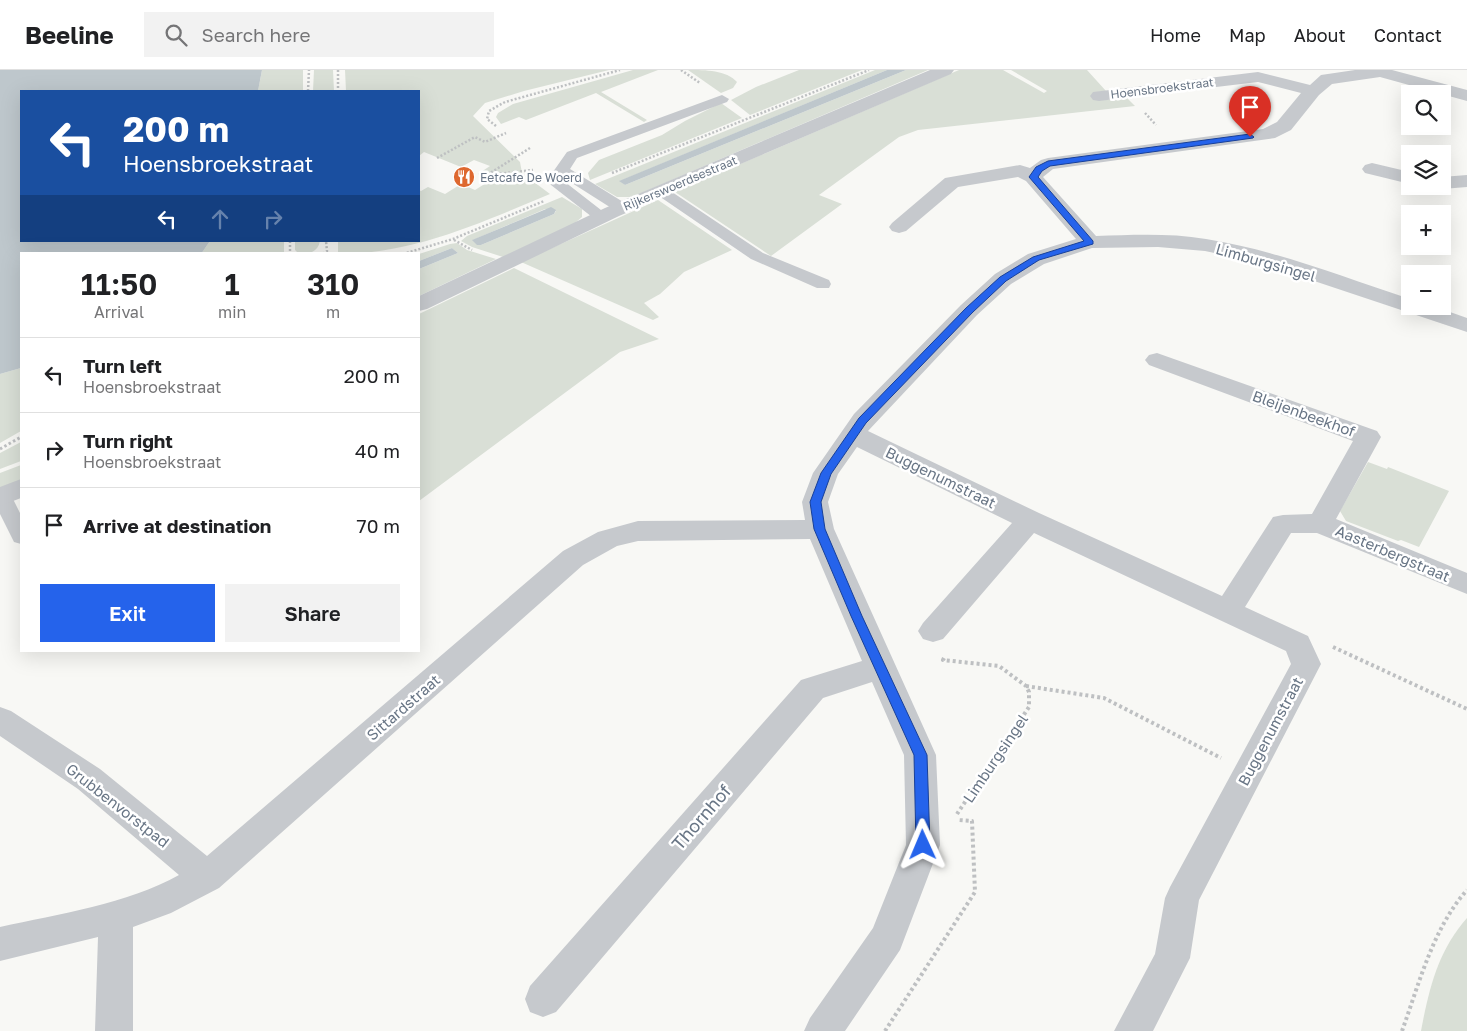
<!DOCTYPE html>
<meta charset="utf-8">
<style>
:root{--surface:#fff;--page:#f2f2f2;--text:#202124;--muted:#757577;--line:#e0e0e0;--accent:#2563eb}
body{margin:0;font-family:"Golos Text",sans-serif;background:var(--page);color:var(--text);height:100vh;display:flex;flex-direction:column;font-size:19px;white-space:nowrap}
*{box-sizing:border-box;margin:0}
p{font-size:16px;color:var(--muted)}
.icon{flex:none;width:28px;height:28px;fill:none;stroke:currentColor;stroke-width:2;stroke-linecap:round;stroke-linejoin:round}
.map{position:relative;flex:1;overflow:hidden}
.sheet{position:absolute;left:20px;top:182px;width:400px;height:400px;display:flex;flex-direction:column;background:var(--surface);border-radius:0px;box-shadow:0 5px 20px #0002}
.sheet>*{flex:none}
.top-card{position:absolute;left:20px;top:20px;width:400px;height:152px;border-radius:0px;box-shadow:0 5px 20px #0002;background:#1a4fa0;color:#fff;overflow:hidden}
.fabs{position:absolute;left:1401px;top:15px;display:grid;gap:10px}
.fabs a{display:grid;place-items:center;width:50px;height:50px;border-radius:0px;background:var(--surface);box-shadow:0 5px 20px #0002;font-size:25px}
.pin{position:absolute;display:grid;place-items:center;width:42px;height:42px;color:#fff;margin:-51px -21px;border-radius:50% 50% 50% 0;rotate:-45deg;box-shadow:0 0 5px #0007}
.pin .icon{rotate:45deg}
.me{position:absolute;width:55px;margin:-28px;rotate:359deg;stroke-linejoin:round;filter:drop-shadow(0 0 4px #0008)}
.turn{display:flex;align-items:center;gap:18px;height:105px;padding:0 20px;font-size:22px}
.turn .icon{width:65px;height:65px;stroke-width:2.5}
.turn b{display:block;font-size:35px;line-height:42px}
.lanes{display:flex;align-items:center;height:48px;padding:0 20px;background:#0003;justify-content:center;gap:25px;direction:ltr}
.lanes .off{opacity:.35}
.eta{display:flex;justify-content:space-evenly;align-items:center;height:85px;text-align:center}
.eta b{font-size:30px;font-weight:600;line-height:35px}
.action{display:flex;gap:10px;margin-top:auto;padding:10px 20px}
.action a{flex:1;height:58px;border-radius:0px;background:var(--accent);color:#fff;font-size:20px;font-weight:600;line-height:58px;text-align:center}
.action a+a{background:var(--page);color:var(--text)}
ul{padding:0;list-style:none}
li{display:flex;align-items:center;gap:15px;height:75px;padding:0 20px;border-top:1px solid var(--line)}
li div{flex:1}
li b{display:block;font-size:19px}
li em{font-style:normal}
header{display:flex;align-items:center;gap:30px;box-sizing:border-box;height:70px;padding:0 25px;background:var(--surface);border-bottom:1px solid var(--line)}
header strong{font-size:24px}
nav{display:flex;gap:28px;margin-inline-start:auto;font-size:18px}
.search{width:350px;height:45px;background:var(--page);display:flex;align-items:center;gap:12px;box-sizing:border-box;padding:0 18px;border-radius:0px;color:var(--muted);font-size:19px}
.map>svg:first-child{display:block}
.green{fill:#d9dfd6;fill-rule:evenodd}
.water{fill:#bec7cc}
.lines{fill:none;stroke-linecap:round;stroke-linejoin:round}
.path-far2{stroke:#bec0c2;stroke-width:2.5;stroke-dasharray:2 2;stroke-linecap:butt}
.path-far1{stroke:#bec0c2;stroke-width:3;stroke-dasharray:2.5 2.5;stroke-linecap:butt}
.path{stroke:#bec0c2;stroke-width:4;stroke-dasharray:3 3;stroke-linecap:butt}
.lane{fill:#c6c9cd;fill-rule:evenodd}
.street{fill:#c6c9cd;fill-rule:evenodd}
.route{fill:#2563eb;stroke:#184099}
.labels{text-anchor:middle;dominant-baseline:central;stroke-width:5;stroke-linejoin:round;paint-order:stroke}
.far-street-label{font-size:12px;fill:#687585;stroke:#fff}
.far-poi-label{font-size:12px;fill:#687585;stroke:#fff;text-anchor:start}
.street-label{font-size:15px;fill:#687585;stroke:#fff}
.near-street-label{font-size:18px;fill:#687585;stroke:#fff}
</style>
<header>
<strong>Beeline</strong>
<div class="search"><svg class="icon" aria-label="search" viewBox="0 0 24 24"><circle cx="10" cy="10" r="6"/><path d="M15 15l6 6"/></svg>Search here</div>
<nav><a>Home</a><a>Map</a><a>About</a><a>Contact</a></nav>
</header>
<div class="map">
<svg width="1467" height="961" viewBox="0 0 1467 961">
<rect width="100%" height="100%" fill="#f8f8f5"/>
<g class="green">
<polygon points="262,0 303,0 303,21 258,21"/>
<polygon points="314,0 333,0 334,21 313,21"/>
<path d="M345,0H609L524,21L485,33L473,46L520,92L522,103L550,124C482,152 414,184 338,184V171H419V120L421,121L428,117L445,124L461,114L475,120L491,110L478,104L490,96L474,90L461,97L424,82L419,86V21H346Z"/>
<polygon points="633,0 658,0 601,22 647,50 644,52 596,23 526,50 519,47 501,54 496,47 498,43 513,34"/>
<path d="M688,0C706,0 726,0 737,12L733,18L721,23Z"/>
<polygon points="799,0 862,0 750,45 731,30 756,17"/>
<polygon points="875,0 887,0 620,111 625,115 906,0 928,0 632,127 617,127 595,114"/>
<polygon points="959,0 1003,0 1044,23 1047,21 1011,0 1087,0 1106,21 1098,22 1107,30 1127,28 1135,36 918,60 899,67 819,125 842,134 771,186 675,122"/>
<polygon points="721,33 742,48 590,110 588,103 599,90 662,65 685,51"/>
<path d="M562,127L582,139V147L575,153L503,187L472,177L461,171L467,166ZM545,139L556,141L554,144L481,175L473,170Z"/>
<polygon points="658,130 732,180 684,202 660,224 644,233 659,247 653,250 521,192"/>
<polygon points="210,171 284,171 284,184 201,184"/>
<path d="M295,171H320C318,182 309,184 299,184L295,180Z"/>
<polygon points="457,173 467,180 496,189 419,226 419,199 458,183 452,178 419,191 419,184 450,174"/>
<polygon points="514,198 659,269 620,282 419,431 419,244"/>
<polygon points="21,298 21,361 0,373 0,304"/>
<polygon points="21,372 21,391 0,399 0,383"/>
<polygon points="1368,392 1387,399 1388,397 1449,421 1419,477 1401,470 1398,471 1346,451 1340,441"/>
<polygon points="21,395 21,411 0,420 0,403"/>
<path d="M1467,848V961H1421C1429,918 1438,881 1467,848Z"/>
</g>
<g class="water">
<polygon points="0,0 262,0 258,21 21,21 21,171 210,171 201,184 21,184 21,298 0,304"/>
<polygon points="887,0 906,0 625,115 619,111"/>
<polygon points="551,137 556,140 554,144 481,175 477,175 472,170"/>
<polygon points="452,178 458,183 419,199 419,191"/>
</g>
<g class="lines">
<g class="path-far2">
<polyline points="338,0 338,21"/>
<polyline points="681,0 700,13"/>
<polyline points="308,21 309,0"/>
<polyline points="1145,43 1156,55"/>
<polyline points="496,56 487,49 489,41 505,32 620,0"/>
<polyline points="530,78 487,105 533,100"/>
<polyline points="437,88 475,67 485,72 506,63"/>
<polyline points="612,103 869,0"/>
<polyline points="454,170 472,180"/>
<polyline points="290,171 290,184"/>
<polyline points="323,184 327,181 326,171"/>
<polyline points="403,184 453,169 544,131"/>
</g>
<polyline class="path-far1" points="0,379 21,367"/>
<g class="path">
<polyline points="1333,577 1467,639"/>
<polyline points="944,588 943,590 999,596 1026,616 1029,622 1029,637 957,744"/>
<polyline points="1026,616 1104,628 1221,688"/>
<polyline points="885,961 975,822 972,751 958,750"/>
<path d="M1402,961C1419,914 1433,858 1467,820"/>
</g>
<g class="lane">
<polygon points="722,25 729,29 727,32 577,88 570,99 628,135 630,138 628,141 616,141 564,108 565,112 610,147 608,150 596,150 551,115 548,109 567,82"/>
<polygon points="661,116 666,118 763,183 829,210 831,214 829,218 817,218 751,189 656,124 653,121 656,118"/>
<polygon points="2,419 9,421 21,445 21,474 14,472 0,444 0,420"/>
</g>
<g class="street">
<polygon points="930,0 954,0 951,4 619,146 427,239 419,241 419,226 605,138"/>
<path d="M1355,0H1392L1467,20V31L1380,7L1332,14L1319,25L1291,60L1275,68L1053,99L1043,107L1096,166C1132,165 1170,163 1206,169C1276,180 1343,207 1410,229V236H1433L1467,248V262L1257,192L1205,181L1158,177L1092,178L1044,194L1011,214L977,245L868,361L1039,443L1222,526L1273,447L1283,445L1312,444L1353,371L1149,295L1145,290L1149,285L1157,283L1377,361L1381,367L1336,449L1467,503V524L1317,463H1291L1245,537L1308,566L1321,594L1199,830L1190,888L1153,961H1114L1155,884L1165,828L1170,817L1291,594L1286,581L1034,463L943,569L933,572L923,569L918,561L923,553L1012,453L857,377L838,404L828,432L834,459L936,685L940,775L900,880L845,961H804L810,948L873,858L906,775L904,685L872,612L823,628L556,942L543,947L530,942L525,929L530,916L801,610L862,591L810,469L638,471L617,476L583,495L219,818L171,843L133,857V961H95L98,867L0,891V857C59,844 127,834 179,805L78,719L0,666V637L11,641L100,699L207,786L563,481L598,462L638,451L805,450L802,432L813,403L854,344L961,235L995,204L1028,184L1076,169L1026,111L1018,107L958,117L906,161L899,163L892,161L889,157L892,153L945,108L1020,95L1030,98L1041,90L1048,88L1263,59L1277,52L1301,23L1258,12L1099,31L1093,30L1090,26L1093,22L1258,2L1310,15L1321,5Z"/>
<polygon points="1372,93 1410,102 1410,114 1365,103 1362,99 1365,95"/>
<polygon points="1467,105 1467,117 1442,119 1434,116 1442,116 1442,107"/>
<polygon points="21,409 21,428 0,436 0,417"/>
</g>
</g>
<polygon class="route" points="1250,64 1254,67 1253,68 1050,96 1042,101 1038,107 1093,171 1093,174 1039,190 1006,211 973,242 866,353 831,404 821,432 825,459 862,546 927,685 930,775 928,779 923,781 918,779 916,775 914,685 851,546 814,459 810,432 821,403 859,348 966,238 1000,207 1033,187 1084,171 1029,107 1036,97 1048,91"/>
<defs>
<g id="restaurant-disc" transform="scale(1.125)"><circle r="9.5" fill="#de682f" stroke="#fff"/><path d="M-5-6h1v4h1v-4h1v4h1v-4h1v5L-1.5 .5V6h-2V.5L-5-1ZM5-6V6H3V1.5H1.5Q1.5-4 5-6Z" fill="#fff"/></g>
</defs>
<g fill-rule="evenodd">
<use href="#restaurant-disc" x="464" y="107"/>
</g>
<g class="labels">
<g class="far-street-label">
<text transform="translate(1162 18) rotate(-7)">Hoensbroekstraat</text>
<text transform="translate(680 113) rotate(-23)">Rijkerswoerdsestraat</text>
</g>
<g class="far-poi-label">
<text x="480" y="107">Eetcafe De Woerd</text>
</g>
<g class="street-label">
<text transform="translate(1266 192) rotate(16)">Limburgsingel</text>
<text transform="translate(1304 343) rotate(20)">Bleijenbeekhof</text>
<text transform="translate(941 407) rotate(26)">Buggenumstraat</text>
<text transform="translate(1393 483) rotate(23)">Aasterbergstraat</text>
<text transform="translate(403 637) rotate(-41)">Sittardstraat</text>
<text transform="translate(1270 661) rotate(-62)">Buggenumstraat</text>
<text transform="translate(995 688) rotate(-56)">Limburgsingel</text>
<text transform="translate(118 735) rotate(38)">Grubbenvorstpad</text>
</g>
<g class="near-street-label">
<text transform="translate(701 747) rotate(-49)">Thornhof</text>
</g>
</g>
</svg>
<div class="fabs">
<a><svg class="icon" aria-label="search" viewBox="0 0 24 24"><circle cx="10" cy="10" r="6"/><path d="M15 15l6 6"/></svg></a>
<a><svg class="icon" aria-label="layers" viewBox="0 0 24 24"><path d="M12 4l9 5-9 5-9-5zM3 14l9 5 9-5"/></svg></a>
<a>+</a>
<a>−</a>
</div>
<div class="pin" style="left:1250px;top:67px;background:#d93025"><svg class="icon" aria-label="arrive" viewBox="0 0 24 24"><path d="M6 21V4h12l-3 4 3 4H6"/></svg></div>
<svg class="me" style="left:923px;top:775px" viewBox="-20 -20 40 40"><path d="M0-17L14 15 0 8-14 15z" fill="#2563eb" stroke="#fff" stroke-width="4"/></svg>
<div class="top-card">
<div class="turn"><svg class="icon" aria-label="left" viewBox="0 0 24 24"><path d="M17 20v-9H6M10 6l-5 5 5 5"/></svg><div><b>200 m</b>Hoensbroekstraat</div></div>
<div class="lanes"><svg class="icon" aria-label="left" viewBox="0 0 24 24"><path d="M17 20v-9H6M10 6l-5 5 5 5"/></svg><svg class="icon off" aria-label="ahead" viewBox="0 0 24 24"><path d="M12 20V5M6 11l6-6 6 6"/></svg><svg class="icon off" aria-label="right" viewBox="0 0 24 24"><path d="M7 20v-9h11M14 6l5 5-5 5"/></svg></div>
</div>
<section class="sheet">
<div class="eta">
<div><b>11:50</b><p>Arrival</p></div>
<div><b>1</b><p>min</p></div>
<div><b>310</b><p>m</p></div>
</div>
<ul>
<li><svg class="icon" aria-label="left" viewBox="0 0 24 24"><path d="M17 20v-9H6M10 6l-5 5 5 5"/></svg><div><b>Turn left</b><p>Hoensbroekstraat</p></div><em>200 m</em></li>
<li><svg class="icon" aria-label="right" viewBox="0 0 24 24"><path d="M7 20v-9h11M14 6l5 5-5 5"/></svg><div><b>Turn right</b><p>Hoensbroekstraat</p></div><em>40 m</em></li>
<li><svg class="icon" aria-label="arrive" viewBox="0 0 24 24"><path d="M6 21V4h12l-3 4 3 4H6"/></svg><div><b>Arrive at destination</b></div><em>70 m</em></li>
</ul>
<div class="action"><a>Exit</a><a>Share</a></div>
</section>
</div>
